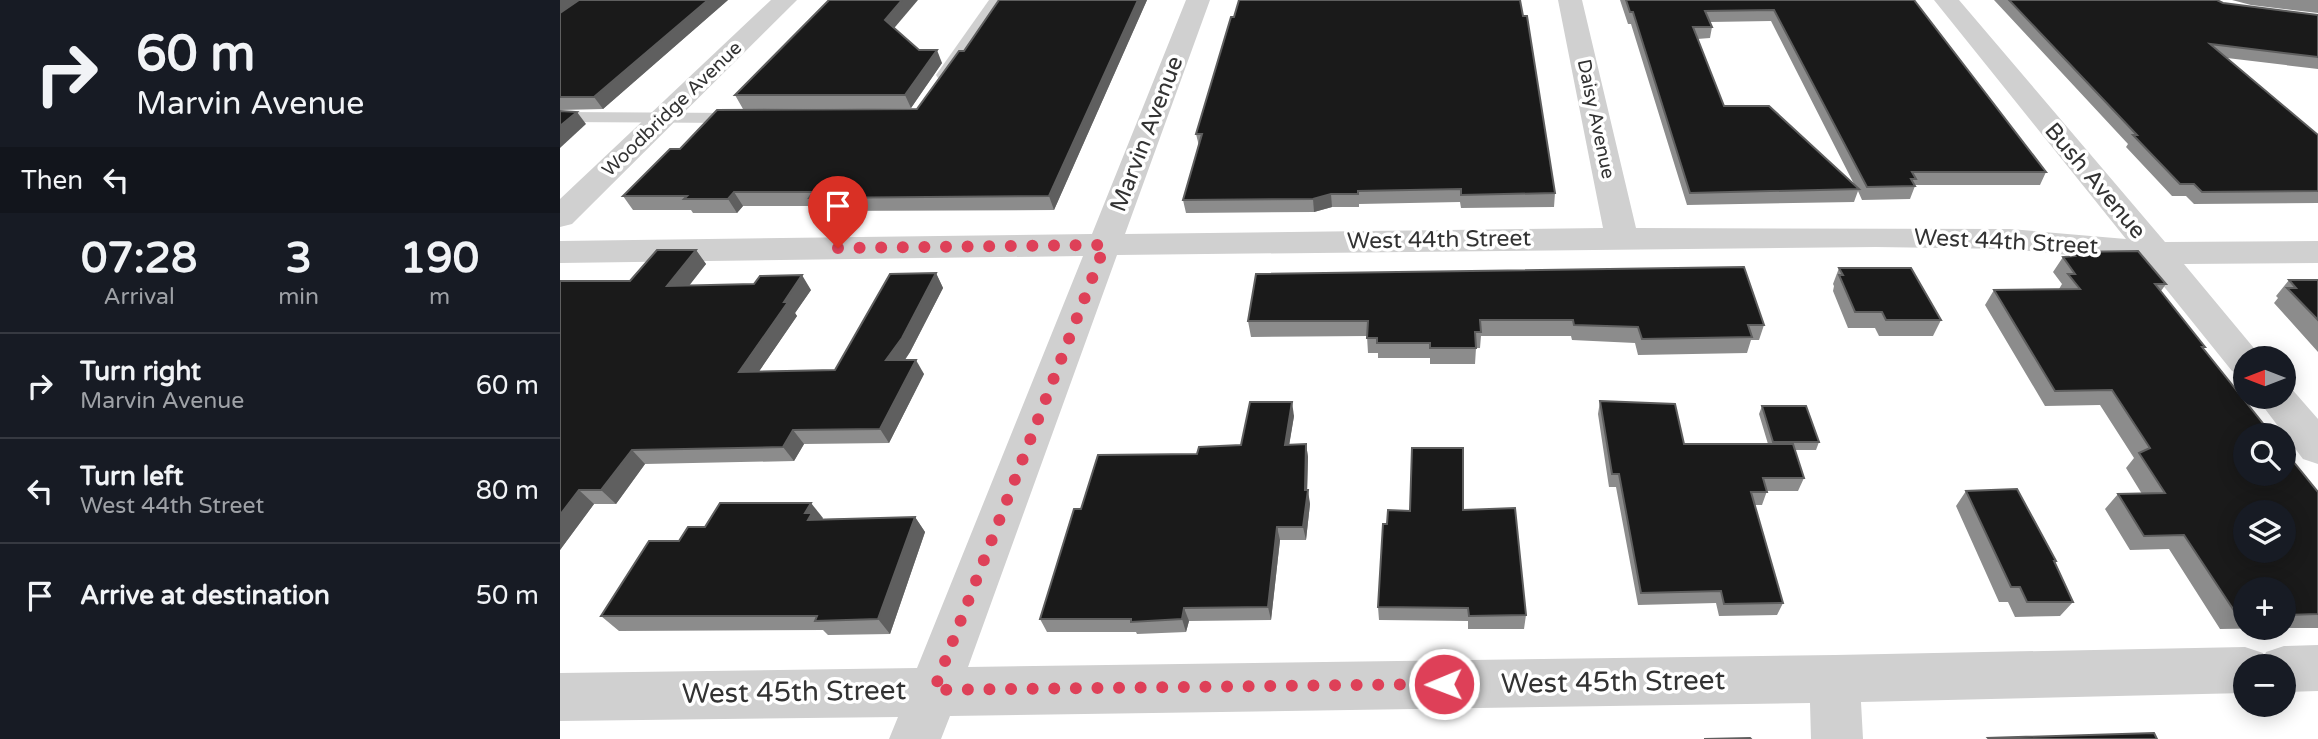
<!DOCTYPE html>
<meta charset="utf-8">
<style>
:root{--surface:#171b24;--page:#20242c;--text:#f1f3f6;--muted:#9ea1a6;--line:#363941}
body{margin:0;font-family:"Varela Round",sans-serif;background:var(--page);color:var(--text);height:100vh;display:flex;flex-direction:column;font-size:26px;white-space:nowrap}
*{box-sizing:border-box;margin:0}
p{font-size:23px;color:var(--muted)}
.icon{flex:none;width:38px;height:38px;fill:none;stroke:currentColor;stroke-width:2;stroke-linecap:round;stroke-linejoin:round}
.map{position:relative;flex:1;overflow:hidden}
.drawer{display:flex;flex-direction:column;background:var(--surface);width:560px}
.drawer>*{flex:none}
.hud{background:#171b24;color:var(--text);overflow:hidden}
.needle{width:46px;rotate:270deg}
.buttons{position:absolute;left:1673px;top:346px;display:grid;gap:14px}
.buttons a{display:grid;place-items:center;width:63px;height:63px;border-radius:50%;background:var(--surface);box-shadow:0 4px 18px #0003;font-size:35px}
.pin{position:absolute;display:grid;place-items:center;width:60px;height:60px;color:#fff;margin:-72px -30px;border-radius:50% 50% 50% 0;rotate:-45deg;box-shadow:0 0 7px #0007}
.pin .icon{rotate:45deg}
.me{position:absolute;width:77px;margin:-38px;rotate:269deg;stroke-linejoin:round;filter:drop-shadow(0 0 5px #0008)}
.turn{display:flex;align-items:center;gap:24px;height:147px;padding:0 21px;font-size:32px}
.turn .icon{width:91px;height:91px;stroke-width:2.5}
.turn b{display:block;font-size:49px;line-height:60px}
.then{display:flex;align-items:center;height:66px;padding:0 21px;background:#0003;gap:14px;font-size:26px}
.eta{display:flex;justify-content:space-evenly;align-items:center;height:119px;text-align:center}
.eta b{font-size:42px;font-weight:700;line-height:49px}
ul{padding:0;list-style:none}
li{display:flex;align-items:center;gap:21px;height:105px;padding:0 21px;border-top:2px solid var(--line)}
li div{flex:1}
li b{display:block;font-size:26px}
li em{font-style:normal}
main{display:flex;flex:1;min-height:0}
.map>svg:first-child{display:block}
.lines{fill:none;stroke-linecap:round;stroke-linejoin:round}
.lane{fill:#d0d0d0;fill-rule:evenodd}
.street{fill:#d0d0d0;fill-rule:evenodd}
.wall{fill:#8c8c8c;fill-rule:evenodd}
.shaded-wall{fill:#5f5f5f}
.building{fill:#1a1a1a;stroke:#5f5f5f;stroke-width:2;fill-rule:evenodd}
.route{stroke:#de4058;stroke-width:12;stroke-dasharray:0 21.6}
.labels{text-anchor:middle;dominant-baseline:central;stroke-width:7;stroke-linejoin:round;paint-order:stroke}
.far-street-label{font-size:19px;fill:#333;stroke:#fff}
.street-label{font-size:23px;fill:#333;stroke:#fff}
.near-street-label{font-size:28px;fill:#333;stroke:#fff}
</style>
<main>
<section class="drawer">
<div class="hud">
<div class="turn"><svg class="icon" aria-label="right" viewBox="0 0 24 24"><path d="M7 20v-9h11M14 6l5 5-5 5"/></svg><div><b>60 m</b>Marvin Avenue</div></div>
<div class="then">Then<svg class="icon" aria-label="left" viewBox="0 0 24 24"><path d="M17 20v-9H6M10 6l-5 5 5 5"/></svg></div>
</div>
<div class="eta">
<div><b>07:28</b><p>Arrival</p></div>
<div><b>3</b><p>min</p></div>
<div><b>190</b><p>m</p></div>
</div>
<ul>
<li><svg class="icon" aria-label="right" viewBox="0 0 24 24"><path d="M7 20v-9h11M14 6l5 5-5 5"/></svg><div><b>Turn right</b><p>Marvin Avenue</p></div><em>60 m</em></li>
<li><svg class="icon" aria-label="left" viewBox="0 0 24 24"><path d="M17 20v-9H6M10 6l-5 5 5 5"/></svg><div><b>Turn left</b><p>West 44th Street</p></div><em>80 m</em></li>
<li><svg class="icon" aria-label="arrive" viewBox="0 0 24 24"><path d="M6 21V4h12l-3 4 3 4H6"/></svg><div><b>Arrive at destination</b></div><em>50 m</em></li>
</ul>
</section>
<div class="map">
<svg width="1758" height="739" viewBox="0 0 1758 739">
<rect width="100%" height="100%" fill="#fff"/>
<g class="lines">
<g class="lane">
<polygon points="429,0 443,0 390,78 378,78 376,75"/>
<polygon points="0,112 178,113 186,118 178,123 0,122"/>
</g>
<g class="street">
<polygon points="211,0 237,0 12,224 0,227 0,199"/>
<polygon points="626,0 650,0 565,234 1043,228 998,0 1022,0 1076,228 1450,229 1566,239 1374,0 1399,0 1605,242 1758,241 1758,263 1624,264 1703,359 1685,359 1685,375 1672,371 1585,263 1450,249 1316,247 557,255 408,667 1275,655 1685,647 1703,653 1704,657 1706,652 1724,646 1758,645 1758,691 1724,692 1724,667 1685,667 1685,693 1301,702 1303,739 1251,739 1250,703 390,716 381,739 329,739 338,717 0,721 0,673 357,668 523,256 0,263 0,241 532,234"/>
<polygon points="1724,385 1730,387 1758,419 1758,464 1743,459 1696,397 1724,397"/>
</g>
</g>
<g class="wall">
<polygon points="0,0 168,0 43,109 0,110"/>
<polygon points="439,0 587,0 494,210 257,211 254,206 183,206 177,213 133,213 131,210 73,210 63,196 120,149 357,109 404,51"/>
<path d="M1060,0H1354L1486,172L1480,185H1354L1355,186L1350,199L1302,200L1298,191L1294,202L1127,205L1071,24H1068ZM1211,21L1295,186L1164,106L1137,39L1150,38L1152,27L1150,22Z"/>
<polygon points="1434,0 1657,0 1663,3 1758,15 1758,69 1667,58 1758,135 1758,203 1634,204 1626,196 1612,196 1566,147 1568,144"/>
<polygon points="1672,0 1758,0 1758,13 1691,5"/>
<polygon points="671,17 995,193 994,207 901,208 900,202 799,204 799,207 772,207 754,212 626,213 623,200 639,146 636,134"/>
<polygon points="334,28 359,50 382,63 351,108 183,109 175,95"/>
<polygon points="136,250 146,264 129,285 251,290 235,313 237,316 199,371 275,370 376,273 383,288 350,352 345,360 364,374 329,443 244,444 234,461 85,464 56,504 34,504 0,550 0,281 70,281"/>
<polygon points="1511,252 1606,284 1601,291 1645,347 1643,349 1758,492 1758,628 1724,628 1724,590 1685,590 1685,628 1721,628 1660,629 1609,549 1570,550 1545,509 1558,494 1582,494 1566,468 1574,458 1540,405 1485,406 1425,305 1434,290 1499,289 1502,284 1493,272 1503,257 1508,256"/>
<polygon points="1279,268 1381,320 1373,336 1319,336 1315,328 1288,328 1273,291 1274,286 1273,284"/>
<polygon points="696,274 1204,325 1199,340 1191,340 1187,353 1078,355 1075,343 1012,340 1011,336 921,336 920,348 916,348 915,364 870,364 870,358 818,358 818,353 808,353 807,336 691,337 688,321"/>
<polygon points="1729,280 1758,280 1758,352 1714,303 1718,298 1716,296"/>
<polygon points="1040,401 1124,444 1208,444 1199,414 1202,406 1259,442 1256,450 1235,450 1244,478 1238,491 1207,491 1202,505 1195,505 1223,603 1217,615 1159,616 1156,603 1078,605 1056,487 1049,487 1038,414"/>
<polygon points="734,416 729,445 746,444 748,457 747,490 750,504 746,540 720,540 711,620 629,621 626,632 577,634 576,632 487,632 480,619 521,509 637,454 681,445"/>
<polygon points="1406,491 1496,561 1495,563 1513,602 1500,616 1455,617 1448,602 1439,602 1396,506"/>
<polygon points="903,510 966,615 964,629 908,629 908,621 819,620 818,607 827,524"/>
<polygon points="355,517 365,532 330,634 268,635 263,630 59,631 41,616 119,541 145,527 263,518 262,519"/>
</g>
<g class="shaded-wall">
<polygon points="0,0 19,0 0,14"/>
<polygon points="148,0 168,0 43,109 34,97"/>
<polygon points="342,0 358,0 330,33 325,20"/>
<polygon points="578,0 587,0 494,210 489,196"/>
<polygon points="377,50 382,63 351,108 345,95"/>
<polygon points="17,112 26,124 0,148 0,126"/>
<polygon points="174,192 183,206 177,213 168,199"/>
<polygon points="771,194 772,207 754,212 753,199"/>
<polygon points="136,250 146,264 118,300 107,286"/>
<polygon points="376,273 383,288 350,352 335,374 326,360"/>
<polygon points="242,275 251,290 235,313 237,316 189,386 179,372"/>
<polygon points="356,360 364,374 329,443 320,429"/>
<polygon points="732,402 734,416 727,458 725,445"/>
<polygon points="233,430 244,444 234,461 223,447"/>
<polygon points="746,444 748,457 747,495 748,490 750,504 746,540 743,527"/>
<polygon points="72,450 85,464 56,504 41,490"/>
<polygon points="19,490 34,504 0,550 0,515"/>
<polygon points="251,503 263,518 260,523 248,520 245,513"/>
<polygon points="355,517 365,532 330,634 318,619"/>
<polygon points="717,527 720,540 711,620 708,607"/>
<polygon points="624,608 629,621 626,632 622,619"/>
</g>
<g class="building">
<polygon points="19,0 148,0 34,97 0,97 0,13"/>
<polygon points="269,0 342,0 325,20 359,50 377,50 345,95 175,95"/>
<polygon points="439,0 578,0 489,196 249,198 253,192 174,192 168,199 124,199 127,196 63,196 110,149 120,149 157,110 357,109 399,51 404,51"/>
<polygon points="679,0 960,0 963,16 967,16 995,193 901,195 901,189 798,191 798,194 771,194 753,199 623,200 642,134 636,134 671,17 674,17"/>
<polygon points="1066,0 1354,0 1486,172 1352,172 1356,179 1351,179 1355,186 1307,187 1214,10 1145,11 1152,27 1133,27 1164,106 1209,106 1299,189 1130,193 1073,12 1070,12"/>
<polygon points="1449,0 1657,0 1663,3 1758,15 1758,57 1650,44 1758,135 1758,191 1642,192 1634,184 1620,184 1573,135 1577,135"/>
<polygon points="0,111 17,112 0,126"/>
<polygon points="97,250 136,250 107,286 194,284 200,276 242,275 224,302 228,302 179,372 275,370 330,274 376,273 342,338 326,360 356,360 320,429 233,430 223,447 72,450 41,490 19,490 0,515 0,281 70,281"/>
<path d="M1578,251L1606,284H1595L1645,347H1642L1713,436H1685V474H1724V450L1758,492V614L1724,615V590H1685V615H1677L1624,535L1584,536L1558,494L1605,493L1579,453L1590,448L1552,390L1495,391L1434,290L1520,289L1508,274H1515L1503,257L1515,256L1511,252ZM1685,513H1724V551H1685Z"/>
<polygon points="1184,267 1204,325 1188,325 1192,337 1082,339 1078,327 1014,325 1013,320 920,320 921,332 915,332 916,348 870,348 870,343 817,343 817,338 807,338 808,321 688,321 696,274"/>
<polygon points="1279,268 1351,268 1381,320 1326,320 1322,312 1295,312 1279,275 1283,275"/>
<polygon points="1729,280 1758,280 1758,320 1727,288 1736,288"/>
<polygon points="1040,401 1115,404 1124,444 1233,444 1244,478 1203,478 1207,492 1191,492 1223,603 1164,604 1161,591 1081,593 1059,474 1052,474"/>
<polygon points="690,402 732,402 725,445 746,444 745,490 748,490 743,527 717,527 708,607 624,608 622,619 571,622 571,619 480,619 514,509 521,509 538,455 637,454 639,447 681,445"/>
<polygon points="1202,406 1246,406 1259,442 1213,442"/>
<polygon points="852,448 903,448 903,510 955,508 966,615 909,616 908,608 818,607 823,524 827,524 828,510 850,511"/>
<polygon points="1457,489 1496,561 1494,561 1513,602 1467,602 1460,587 1451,587 1406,491"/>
<polygon points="160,503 251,503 245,513 252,513 248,520 355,517 318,619 255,621 257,616 41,616 89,541 119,541 128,527 145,527"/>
<polygon points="1594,733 1597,739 1429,739 1428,738"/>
<polygon points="1190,738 1191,739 1144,739"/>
</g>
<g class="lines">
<polyline class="route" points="278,248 545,245 374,690 884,684"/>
</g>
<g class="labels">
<g class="far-street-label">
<text transform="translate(112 109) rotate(-44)">Woodbridge Avenue</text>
<text transform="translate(1036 119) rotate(78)">Daisy Avenue</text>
</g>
<g class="street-label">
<text transform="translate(587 134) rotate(-69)">Marvin Avenue</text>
<text transform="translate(1535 181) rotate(50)">Bush Avenue</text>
<text transform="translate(879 240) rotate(-1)">West 44th Street</text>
<text transform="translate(1446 242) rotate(3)">West 44th Street</text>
</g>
<g class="near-street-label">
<text transform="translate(1053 682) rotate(-1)">West 45th Street</text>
<text transform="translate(234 692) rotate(-1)">West 45th Street</text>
</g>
</g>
</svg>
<div class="buttons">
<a><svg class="needle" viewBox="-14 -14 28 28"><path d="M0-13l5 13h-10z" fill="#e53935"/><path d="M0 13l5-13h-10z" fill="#9ea1a6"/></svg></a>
<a><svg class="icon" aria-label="search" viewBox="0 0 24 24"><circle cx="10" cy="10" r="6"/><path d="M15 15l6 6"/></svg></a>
<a><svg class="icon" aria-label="layers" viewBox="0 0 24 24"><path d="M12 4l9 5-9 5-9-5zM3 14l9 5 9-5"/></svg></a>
<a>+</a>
<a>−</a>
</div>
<div class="pin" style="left:278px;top:248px;background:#d93025"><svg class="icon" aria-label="arrive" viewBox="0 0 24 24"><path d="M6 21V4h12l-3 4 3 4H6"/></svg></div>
<svg class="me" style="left:884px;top:684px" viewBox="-20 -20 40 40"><circle r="17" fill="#de4058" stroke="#fff" stroke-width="3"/><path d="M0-11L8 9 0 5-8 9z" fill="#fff"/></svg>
</div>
</main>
